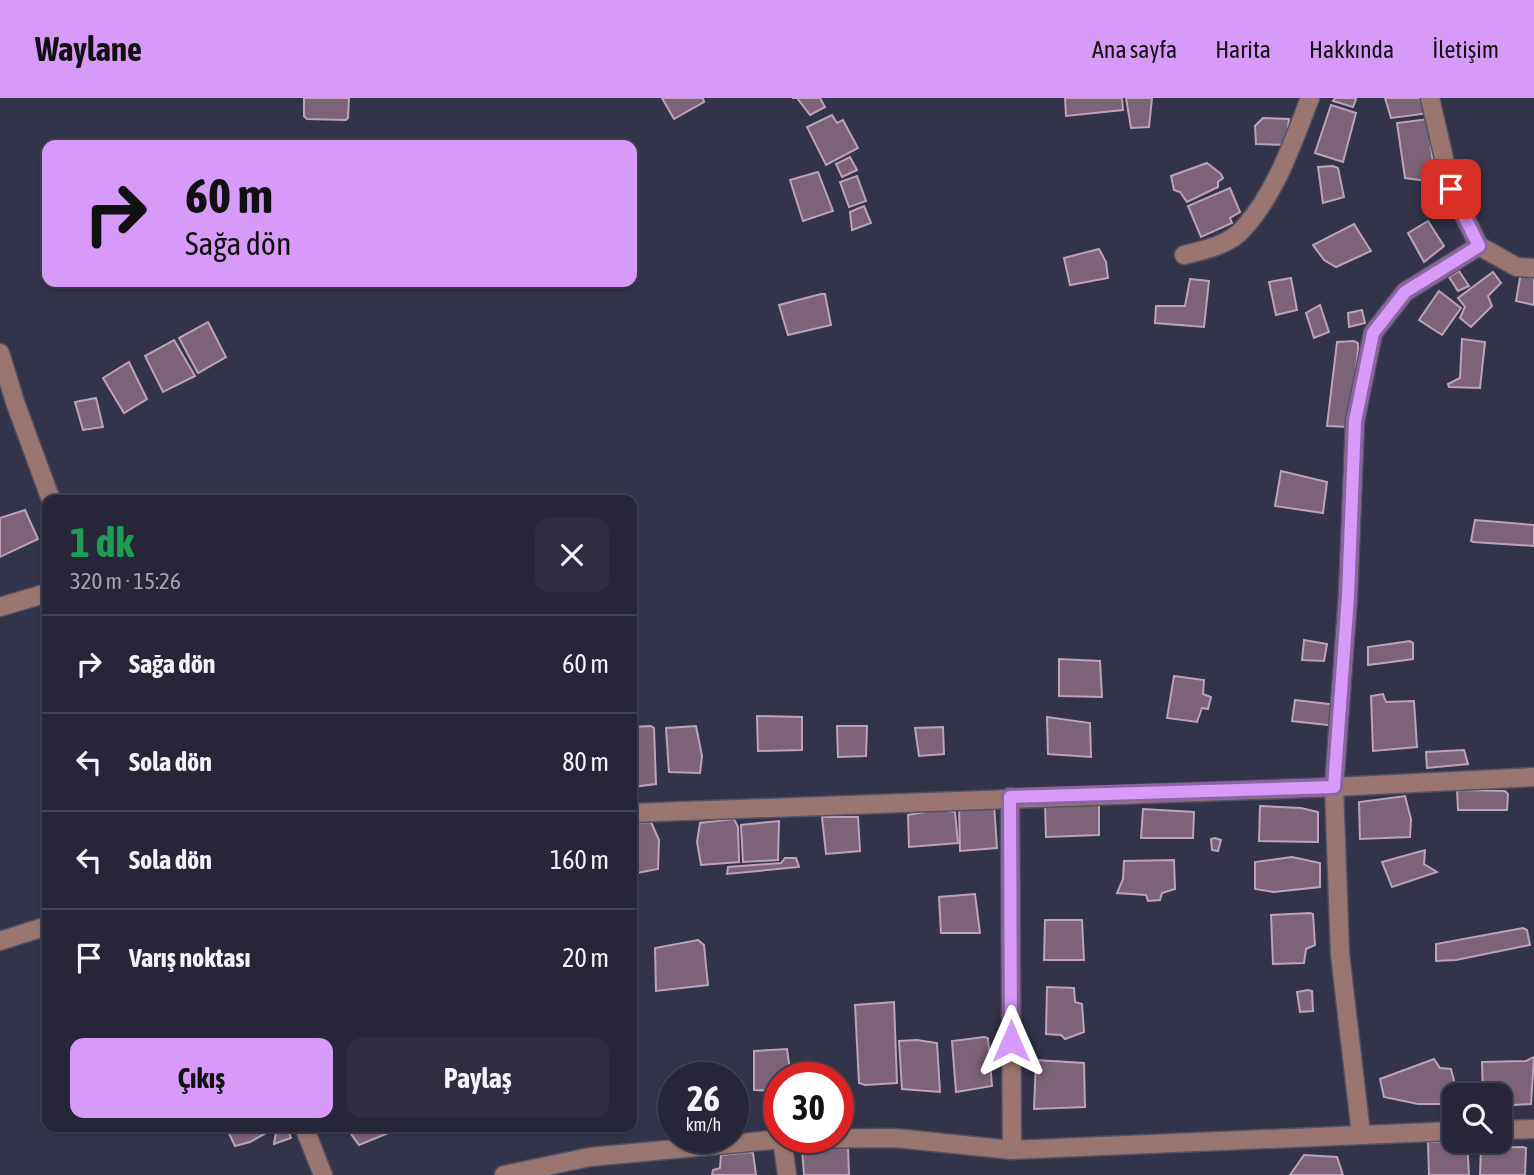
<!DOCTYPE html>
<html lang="tr">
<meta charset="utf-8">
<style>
:root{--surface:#262638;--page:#2e2e40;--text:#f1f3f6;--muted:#a4a5ae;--line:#424353;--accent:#d89af8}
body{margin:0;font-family:"Asap Condensed",sans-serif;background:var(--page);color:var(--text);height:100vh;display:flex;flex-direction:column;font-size:26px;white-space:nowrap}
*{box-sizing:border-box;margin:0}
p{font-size:23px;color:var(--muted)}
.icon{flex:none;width:38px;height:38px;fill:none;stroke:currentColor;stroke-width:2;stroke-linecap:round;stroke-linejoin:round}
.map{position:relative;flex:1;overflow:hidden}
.side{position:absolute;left:42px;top:397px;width:595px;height:637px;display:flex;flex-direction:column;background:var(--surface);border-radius:14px;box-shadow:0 2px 5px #0004,0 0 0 2px var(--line)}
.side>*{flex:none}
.hud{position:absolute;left:42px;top:42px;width:595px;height:147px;border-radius:14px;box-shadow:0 2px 5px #0004,0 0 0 2px var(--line);background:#d89af8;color:#111;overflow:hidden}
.controls{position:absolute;left:1442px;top:985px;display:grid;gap:14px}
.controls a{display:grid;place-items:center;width:70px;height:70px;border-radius:14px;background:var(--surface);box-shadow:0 2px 5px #0004,0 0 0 2px var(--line);font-size:35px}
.speed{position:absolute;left:658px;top:964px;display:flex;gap:14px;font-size:35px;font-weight:700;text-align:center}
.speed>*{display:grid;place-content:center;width:91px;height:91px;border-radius:50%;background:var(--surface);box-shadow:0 2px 5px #0004,0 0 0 2px var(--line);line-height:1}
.speed small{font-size:18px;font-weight:400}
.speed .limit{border:10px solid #d22;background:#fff;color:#111}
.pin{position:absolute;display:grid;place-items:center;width:60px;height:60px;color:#fff;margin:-30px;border-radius:14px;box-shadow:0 4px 10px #0006}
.me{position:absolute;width:77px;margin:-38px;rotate:0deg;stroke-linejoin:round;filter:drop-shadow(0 0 5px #0008)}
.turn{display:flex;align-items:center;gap:24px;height:147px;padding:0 28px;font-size:32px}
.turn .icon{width:91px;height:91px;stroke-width:2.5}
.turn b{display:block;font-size:49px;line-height:60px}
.round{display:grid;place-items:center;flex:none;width:74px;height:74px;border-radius:14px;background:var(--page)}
.overview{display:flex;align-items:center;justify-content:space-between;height:119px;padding:0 28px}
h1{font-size:42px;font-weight:700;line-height:52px;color:#1e9e55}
.button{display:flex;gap:14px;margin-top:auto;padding:14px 28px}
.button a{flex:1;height:80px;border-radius:14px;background:var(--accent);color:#111;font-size:28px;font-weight:700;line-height:80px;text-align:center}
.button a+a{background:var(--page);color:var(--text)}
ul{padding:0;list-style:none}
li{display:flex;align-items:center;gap:21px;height:98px;padding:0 28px;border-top:2px solid var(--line)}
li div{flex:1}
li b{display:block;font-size:26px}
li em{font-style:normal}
header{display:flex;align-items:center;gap:42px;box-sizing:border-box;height:98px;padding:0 35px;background:var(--accent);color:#111}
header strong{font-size:33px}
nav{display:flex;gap:38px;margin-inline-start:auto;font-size:24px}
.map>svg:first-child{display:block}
.building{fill:#7c6377;stroke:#bca3b7;stroke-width:2}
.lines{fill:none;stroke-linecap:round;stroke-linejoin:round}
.minor-casing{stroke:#515167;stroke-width:21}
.minor{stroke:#9b7671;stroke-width:18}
.route-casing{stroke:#8c64a1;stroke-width:18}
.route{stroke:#d89af8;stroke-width:12}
</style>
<header>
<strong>Waylane</strong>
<nav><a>Ana sayfa</a><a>Harita</a><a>Hakkında</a><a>İletişim</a></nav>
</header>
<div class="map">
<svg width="1534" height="1077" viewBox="0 0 1534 1077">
<rect width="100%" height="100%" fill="#33334a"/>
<g class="building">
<polygon points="304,0 349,0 348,20 346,22 307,21 304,18"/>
<polygon points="662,0 703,0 704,4 674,21"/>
<polygon points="792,0 820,0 825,9 810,17 797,0"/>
<polygon points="1065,0 1122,0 1123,12 1066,18"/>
<polygon points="1126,0 1152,0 1149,29 1131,30"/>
<polygon points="1335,0 1354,0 1356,1 1353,9 1333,3"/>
<polygon points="1385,0 1427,0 1430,15 1391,20"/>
<polygon points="1331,7 1356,15 1343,64 1315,55"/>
<polygon points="832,17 837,25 843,22 858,50 826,67 807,29"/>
<polygon points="1263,20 1289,21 1286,47 1256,46 1255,28"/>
<polygon points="1428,21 1435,84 1405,80 1397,25"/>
<polygon points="850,59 857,72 842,79 836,66"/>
<polygon points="1207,65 1221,76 1223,80 1218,84 1218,89 1187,104 1180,94 1174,92 1171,78"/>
<polygon points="1333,68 1338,70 1344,99 1323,105 1318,69"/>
<polygon points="818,74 833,113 803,123 790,82"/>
<polygon points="857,78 866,103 849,109 840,84"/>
<polygon points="1230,90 1240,114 1230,120 1232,125 1201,139 1188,108"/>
<polygon points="864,108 871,125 852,132 850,114"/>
<polygon points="1428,123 1444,148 1424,164 1408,135"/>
<polygon points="1354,126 1371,153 1336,169 1324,162 1313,147"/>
<polygon points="1099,151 1106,164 1108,180 1070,187 1064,160"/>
<polygon points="1459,173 1469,188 1458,193 1449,179"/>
<polygon points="1493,174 1501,185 1488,198 1492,208 1471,229 1460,220 1465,209 1458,200"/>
<polygon points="1521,174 1534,177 1534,207 1516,203"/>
<polygon points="1291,180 1297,212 1276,217 1269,184"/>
<polygon points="1190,181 1209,183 1204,229 1155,225 1156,208 1185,208"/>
<polygon points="1439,193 1461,210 1442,237 1419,222"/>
<polygon points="821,196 825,196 831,227 788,237 779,207"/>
<polygon points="1320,207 1329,234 1314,240 1306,215"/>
<polygon points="1362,212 1365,225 1349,229 1348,215"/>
<polygon points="208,224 226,259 198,275 179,240"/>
<polygon points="1462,241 1485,244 1480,290 1449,289 1448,286 1460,280"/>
<polygon points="174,242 195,278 163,294 145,258"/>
<polygon points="1354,243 1358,245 1358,252 1350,329 1327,328 1337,244"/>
<polygon points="129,264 147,301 124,315 103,280"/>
<polygon points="96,300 103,329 83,332 75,304"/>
<polygon points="1281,373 1327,384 1323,415 1275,408"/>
<polygon points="25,412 38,441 0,459 0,420"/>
<polygon points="1475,422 1534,427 1534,448 1473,444 1471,443"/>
<polygon points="1304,542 1327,546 1324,563 1302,562"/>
<polygon points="1410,543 1413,545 1413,561 1368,567 1368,549"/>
<polygon points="1059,561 1100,563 1102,599 1059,598"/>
<polygon points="1174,578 1204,582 1203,596 1211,599 1208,611 1202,610 1197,624 1167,620"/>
<polygon points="1383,596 1386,604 1414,603 1417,649 1373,653 1371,598"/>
<polygon points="1295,602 1337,607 1336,628 1292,623"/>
<polygon points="757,618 802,619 802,652 758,653"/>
<polygon points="1047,619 1090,625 1091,659 1048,656"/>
<polygon points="651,628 654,630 656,686 632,689 632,629"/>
<polygon points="696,628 702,658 700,675 669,674 666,630"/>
<polygon points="837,628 867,628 866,658 838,659"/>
<polygon points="943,629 944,656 919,658 915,630"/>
<polygon points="1464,652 1468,666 1427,670 1426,654"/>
<polygon points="1457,692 1505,693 1508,696 1507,712 1458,712"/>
<polygon points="1405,698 1411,721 1410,739 1360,741 1359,704"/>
<polygon points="1099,704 1099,737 1046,739 1045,706"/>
<polygon points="959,706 994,706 997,750 960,753"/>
<polygon points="1260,708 1301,710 1318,714 1318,744 1259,743"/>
<polygon points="928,710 955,714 958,745 909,749 908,717 924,714"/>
<polygon points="1143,711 1194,714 1193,740 1141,740"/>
<polygon points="822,719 858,719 860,753 826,756"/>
<polygon points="734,721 738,729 739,764 701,767 697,744 700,725"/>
<polygon points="779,723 778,762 743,764 741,727"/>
<polygon points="651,724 659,742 658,771 632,776 632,725"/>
<polygon points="1215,740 1221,742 1218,753 1212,752 1211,741"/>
<polygon points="1425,752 1424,766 1437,774 1392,789 1382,764"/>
<polygon points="1292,759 1320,765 1320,789 1274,794 1255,791 1255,764"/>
<polygon points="785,760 796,760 799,769 727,776 728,769 781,765"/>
<polygon points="1174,762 1175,791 1162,795 1160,802 1148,803 1146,797 1117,795 1123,781 1124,763"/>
<polygon points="975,796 980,835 941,835 939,799"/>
<polygon points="1310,815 1313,816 1315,847 1306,851 1304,865 1273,866 1271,817"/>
<polygon points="1045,822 1082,822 1084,862 1044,862"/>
<polygon points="1523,830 1527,832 1530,847 1456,862 1436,863 1436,846"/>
<polygon points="698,842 704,847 708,887 656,893 655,850"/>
<polygon points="1047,889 1074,890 1075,904 1082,906 1084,934 1065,941 1061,937 1046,936"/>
<polygon points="1308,892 1312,893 1313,913 1300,914 1297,894"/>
<polygon points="894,904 897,985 865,987 859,985 855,907"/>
<polygon points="984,939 988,940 992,988 956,994 952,943"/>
<polygon points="917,942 937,945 940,994 902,991 899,943"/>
<polygon points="787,951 791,980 779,980 779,993 754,992 754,953"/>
<polygon points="1534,959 1531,1006 1500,1008 1500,998 1483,998 1482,964 1526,963"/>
<polygon points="1434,961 1440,970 1451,971 1458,998 1454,998 1454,1006 1418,1006 1384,999 1380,981"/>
<polygon points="1036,962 1084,965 1085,1009 1034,1011"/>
<polygon points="226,1029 272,1029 273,1031 250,1044 235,1048"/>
<polygon points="277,1029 287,1029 291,1040 274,1046"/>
<polygon points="346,1029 395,1029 396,1032 359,1047"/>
<polygon points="1467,1043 1469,1077 1429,1077 1428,1044"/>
<polygon points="823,1046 848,1046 849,1077 804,1077 802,1051"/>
<polygon points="1523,1049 1526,1050 1525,1077 1480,1077 1481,1050"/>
<polygon points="750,1054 753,1055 756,1077 712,1077 713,1072 720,1070 721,1057"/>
<polygon points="1304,1057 1337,1059 1343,1077 1290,1077"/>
</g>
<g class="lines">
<g class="minor-casing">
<g id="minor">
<polyline points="1479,148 1517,169 1534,170"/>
<path d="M1184,157C1204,152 1229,147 1243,131C1276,95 1293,44 1310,0"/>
<polyline points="0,255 15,304 51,402"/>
<polyline points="0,509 47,495"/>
<polyline points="1010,699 1012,1052"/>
<polyline points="632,715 1334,689 1534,679"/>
<polyline points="0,843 47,828"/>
<polyline points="304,1029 323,1077"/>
<polyline points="1500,1032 1534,1031"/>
<polyline points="1361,1036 1340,856 1334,689 1348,498 1355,323 1373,235 1405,194 1479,148 1451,91 1430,0"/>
<polyline points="782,1041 787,1077"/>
<polyline points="504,1077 590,1059 782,1041 895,1040 1012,1052 1454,1033"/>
</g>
</g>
<use href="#minor" class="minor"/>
</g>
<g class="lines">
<g class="route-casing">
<polyline id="route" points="1011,943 1010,699 1334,689 1348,498 1355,323 1373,235 1405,194 1479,148 1451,91"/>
</g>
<use href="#route" class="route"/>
</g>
</svg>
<div class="controls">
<a><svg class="icon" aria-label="search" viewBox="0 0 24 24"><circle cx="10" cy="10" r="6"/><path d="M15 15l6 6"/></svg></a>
</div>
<div class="speed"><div>26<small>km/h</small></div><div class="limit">30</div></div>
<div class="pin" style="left:1451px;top:91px;background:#d93025"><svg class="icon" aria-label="arrive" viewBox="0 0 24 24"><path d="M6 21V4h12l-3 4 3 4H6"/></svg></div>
<svg class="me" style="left:1011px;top:943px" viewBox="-20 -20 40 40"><path d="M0-17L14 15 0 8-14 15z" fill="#d89af8" stroke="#fff" stroke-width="4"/></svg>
<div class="hud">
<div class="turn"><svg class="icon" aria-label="right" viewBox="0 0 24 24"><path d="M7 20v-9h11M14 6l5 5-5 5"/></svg><div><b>60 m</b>Sağa dön</div></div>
</div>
<section class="side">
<div class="overview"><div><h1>1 dk</h1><p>320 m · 15:26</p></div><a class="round"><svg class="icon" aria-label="close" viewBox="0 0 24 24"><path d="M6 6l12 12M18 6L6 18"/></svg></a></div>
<ul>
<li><svg class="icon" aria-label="right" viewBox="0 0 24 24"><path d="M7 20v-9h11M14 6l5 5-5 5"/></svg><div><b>Sağa dön</b></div><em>60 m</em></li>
<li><svg class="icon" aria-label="left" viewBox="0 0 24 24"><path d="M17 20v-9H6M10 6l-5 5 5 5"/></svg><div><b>Sola dön</b></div><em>80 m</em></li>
<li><svg class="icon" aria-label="left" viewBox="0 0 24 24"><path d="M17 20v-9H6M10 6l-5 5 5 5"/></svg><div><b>Sola dön</b></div><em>160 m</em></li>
<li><svg class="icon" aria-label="arrive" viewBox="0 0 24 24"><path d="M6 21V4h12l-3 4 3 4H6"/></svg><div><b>Varış noktası</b></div><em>20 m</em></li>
</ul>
<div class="button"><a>Çıkış</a><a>Paylaş</a></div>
</section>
</div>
